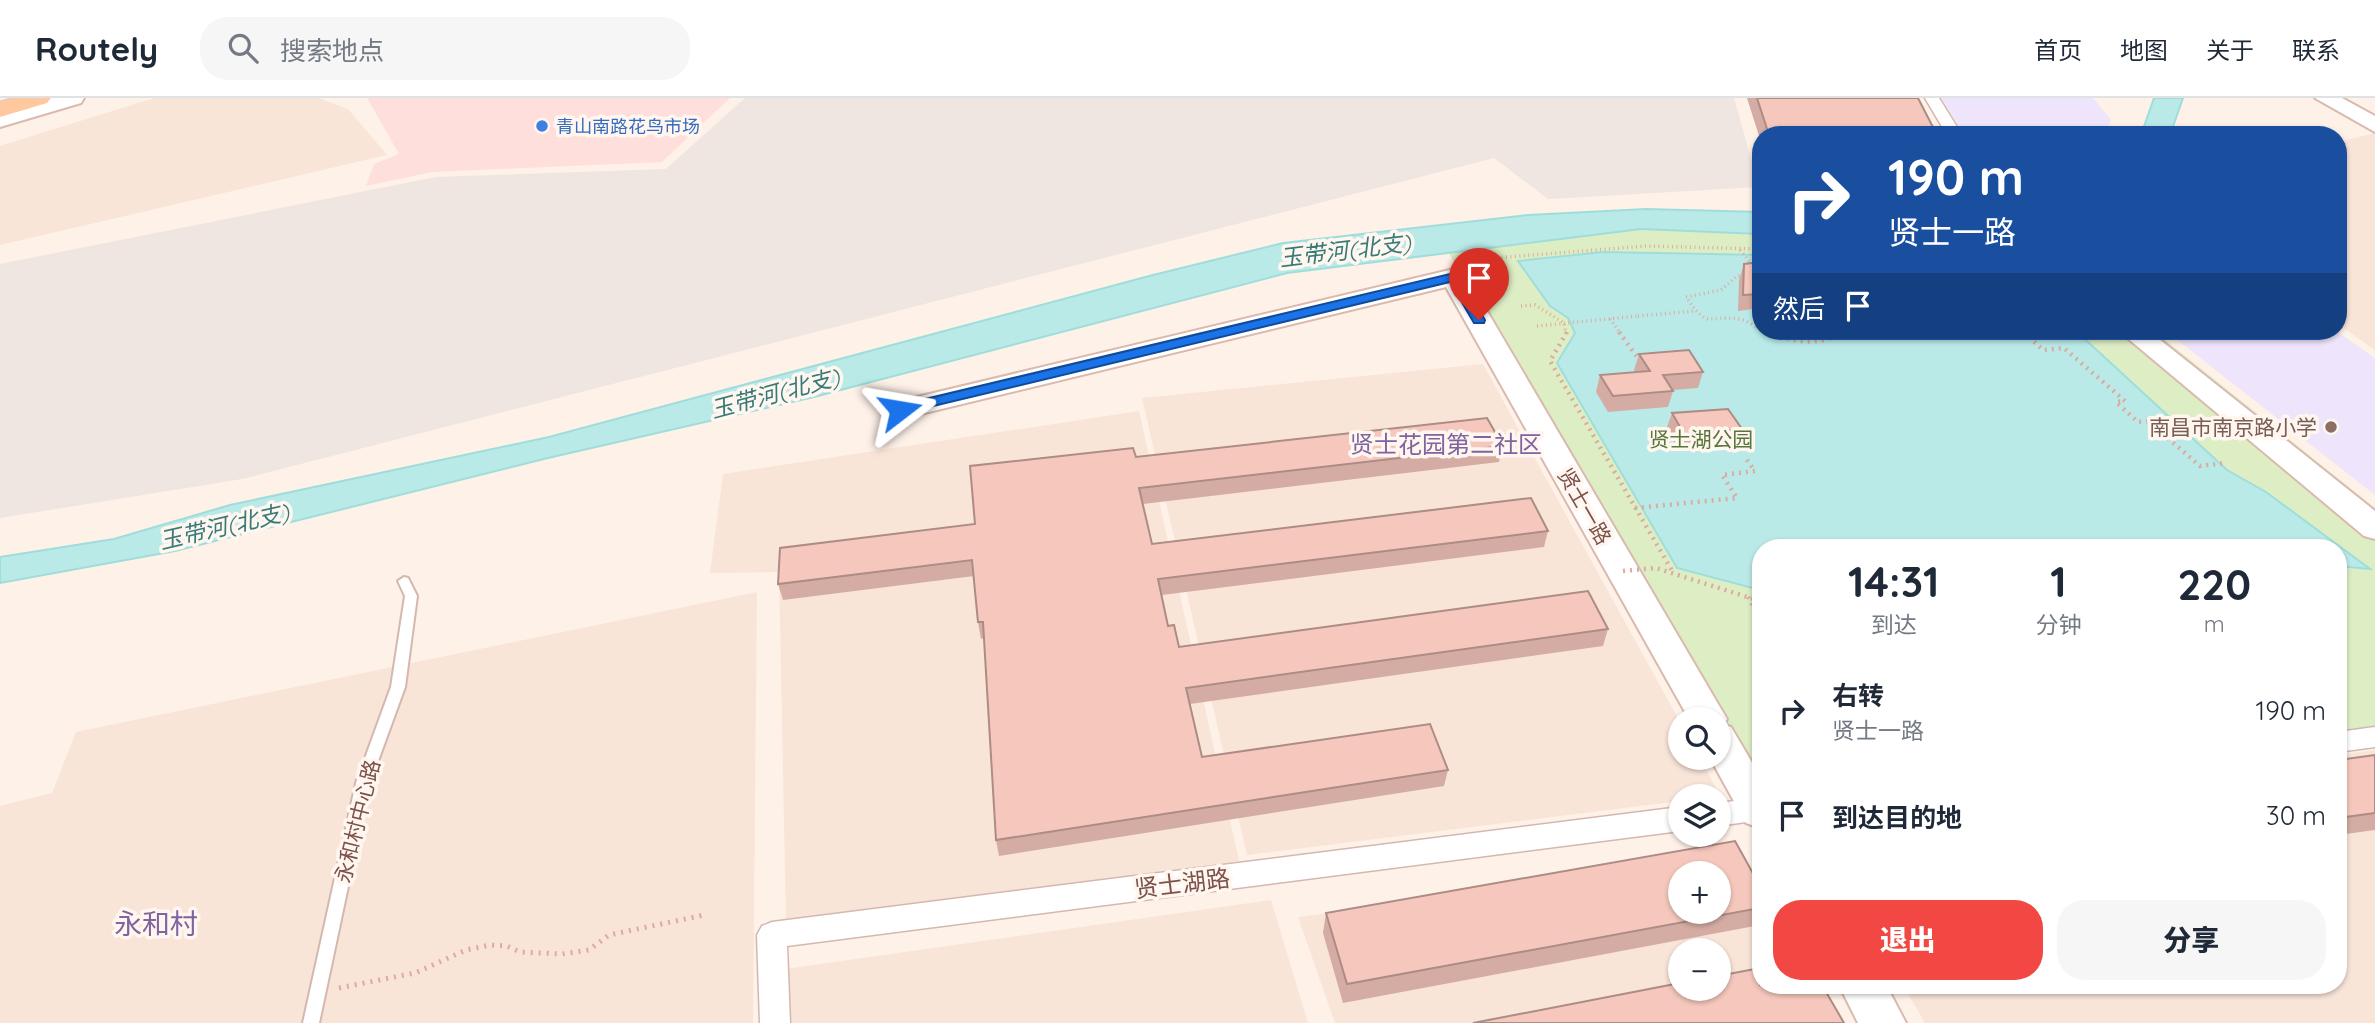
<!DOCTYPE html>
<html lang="zh">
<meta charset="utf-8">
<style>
:root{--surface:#fff;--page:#f6f6f7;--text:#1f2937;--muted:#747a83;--line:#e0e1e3;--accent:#f24743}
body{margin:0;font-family:Quicksand,"Noto Sans SC",sans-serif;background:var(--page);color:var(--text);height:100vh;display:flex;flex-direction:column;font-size:26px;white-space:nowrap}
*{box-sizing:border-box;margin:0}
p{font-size:23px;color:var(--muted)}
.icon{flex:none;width:38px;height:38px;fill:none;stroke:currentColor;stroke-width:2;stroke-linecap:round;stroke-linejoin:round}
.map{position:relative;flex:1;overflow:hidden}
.details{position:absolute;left:1752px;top:441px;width:595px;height:455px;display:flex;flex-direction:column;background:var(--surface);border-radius:28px;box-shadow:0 2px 5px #0004}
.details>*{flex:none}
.hud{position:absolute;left:1752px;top:28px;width:595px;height:214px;border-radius:28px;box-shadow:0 2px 5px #0004;background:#1a4fa0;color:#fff;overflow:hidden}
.fabs{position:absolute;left:1668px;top:609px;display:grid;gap:14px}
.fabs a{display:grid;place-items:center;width:63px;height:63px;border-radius:50%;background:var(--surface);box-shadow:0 2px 5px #0004;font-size:35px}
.pin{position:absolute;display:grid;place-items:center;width:60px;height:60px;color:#fff;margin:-72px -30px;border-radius:50% 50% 50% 0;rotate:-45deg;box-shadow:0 0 7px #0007}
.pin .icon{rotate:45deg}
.me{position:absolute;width:77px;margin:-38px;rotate:76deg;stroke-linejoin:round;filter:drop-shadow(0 0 5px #0008)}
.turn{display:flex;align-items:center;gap:24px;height:147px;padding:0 21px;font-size:32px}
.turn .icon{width:91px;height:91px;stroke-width:2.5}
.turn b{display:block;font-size:49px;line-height:60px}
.then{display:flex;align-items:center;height:66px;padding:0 21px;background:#0003;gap:14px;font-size:26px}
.eta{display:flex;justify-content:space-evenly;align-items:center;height:119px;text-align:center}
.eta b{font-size:42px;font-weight:800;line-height:49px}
.primary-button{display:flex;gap:14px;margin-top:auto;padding:14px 21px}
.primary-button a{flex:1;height:80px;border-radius:28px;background:var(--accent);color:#fff;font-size:28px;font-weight:800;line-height:80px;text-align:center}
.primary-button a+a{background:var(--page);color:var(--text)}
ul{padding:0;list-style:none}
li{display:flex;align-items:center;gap:21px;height:105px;padding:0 21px}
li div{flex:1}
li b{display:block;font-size:26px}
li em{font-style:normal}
header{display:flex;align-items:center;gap:42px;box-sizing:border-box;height:98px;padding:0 35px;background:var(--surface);border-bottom:2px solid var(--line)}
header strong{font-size:33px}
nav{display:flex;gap:38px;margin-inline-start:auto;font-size:24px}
.search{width:490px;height:63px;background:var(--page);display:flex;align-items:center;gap:18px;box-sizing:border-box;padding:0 24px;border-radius:28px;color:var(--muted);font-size:26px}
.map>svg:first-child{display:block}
.residential{fill:#f9e4d8;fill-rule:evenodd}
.commercial{fill:#ffdfdb}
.industrial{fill:#efe5e1}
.education{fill:#eee4fb}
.green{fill:#ddeec4}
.water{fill:#baeae8;stroke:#9fdddb;stroke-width:2}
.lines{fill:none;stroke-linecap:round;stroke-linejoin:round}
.lane-casing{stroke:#d4b8af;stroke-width:4}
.street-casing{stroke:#d4b8af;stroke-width:3}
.secondary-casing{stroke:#dab9ae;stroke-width:4}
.primary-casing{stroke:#dacecc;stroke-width:3}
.path-far2{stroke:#dcab9f;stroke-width:3.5;stroke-dasharray:1 3.5;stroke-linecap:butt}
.path-far1{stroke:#dcab9f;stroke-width:4.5;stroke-dasharray:2 5;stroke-linecap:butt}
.path{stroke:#dcab9f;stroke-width:5;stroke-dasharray:2 6;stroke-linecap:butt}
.lane{fill:#fff;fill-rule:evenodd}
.street{fill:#fff;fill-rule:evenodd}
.secondary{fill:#fff;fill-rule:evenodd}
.primary{fill:#ffc89e;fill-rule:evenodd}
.path-bridge-far1{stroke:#dcab9f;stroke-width:3.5;stroke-dasharray:1 3.5;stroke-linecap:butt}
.path-bridge{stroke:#dcab9f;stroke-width:4.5;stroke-dasharray:2 5;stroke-linecap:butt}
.wall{fill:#d4aca3}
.building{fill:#f6c8bd;stroke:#ac8c84;stroke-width:2;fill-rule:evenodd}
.route{fill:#1a73e8;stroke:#114b97;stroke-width:2}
.shop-dot{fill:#3f7fe0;stroke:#fff6f0;stroke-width:2.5}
.education-dot{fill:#8d6e63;stroke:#fff6f0;stroke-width:2.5}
.labels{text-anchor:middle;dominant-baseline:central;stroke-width:7;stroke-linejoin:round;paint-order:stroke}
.far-shop-label{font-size:18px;fill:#366cbe;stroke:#fff6f0;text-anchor:start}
.education-label{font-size:21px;fill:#785e54;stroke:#fff6f0;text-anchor:end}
.park-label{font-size:21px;fill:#57763a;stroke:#fff6f0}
.street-label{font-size:21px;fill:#7c5149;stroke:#fff6f0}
.water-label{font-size:23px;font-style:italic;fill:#387a78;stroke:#fff6f0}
.quarter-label{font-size:24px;fill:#7f649f;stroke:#fff6f0}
.near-street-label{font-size:24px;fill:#7c5149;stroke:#fff6f0}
.near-quarter-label{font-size:28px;fill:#7f649f;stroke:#fff6f0}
</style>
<header>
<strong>Routely</strong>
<div class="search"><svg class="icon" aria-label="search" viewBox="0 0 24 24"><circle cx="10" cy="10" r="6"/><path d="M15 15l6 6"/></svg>搜索地点</div>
<nav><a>首页</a><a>地图</a><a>关于</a><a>联系</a></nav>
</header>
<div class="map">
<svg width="2375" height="925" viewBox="0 0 2375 925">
<rect width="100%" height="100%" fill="#fef1e8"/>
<g class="residential">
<polygon points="154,0 318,0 348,11 387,57 0,147 0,48"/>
<polygon points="2375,35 2375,252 2338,226 2338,44"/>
<polygon points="1483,266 1680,624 1680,660 1700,660 1720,698 1680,698 1680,703 1247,757 1142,300"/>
<polygon points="1139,313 1239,763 786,824 779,474 710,475 723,376"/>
<polygon points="757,494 753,925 0,925 0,708 52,695 76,634"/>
<polygon points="2375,652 2375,925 1925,925 1903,887 2338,887 2338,657"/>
<path d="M1734,761L1760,806V887L1830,925H1335L1298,819ZM1680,775H1718V814H1680ZM1680,852H1718V891H1680Z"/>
<polygon points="1271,802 1308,925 785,925 785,871"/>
</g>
<polygon class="commercial" points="367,0 730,0 662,64 432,74 366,88 374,66 399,56"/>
<polygon class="industrial" points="745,0 1734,0 1759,89 1548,101 1494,60 242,381 0,420 0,166 436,79 666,71"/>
<g class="education">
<polygon points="1941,0 2093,0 2111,22 2104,37 1965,37"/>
<polygon points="2166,233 2336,233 2375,260 2375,397"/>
</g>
<polygon class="green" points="1640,129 1760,132 1760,233 2154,233 2375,410 2375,630 2338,634 2338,450 1760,450 1760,686 1446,150"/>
<g class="water">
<polygon points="2154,0 2183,0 2170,37 2141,37"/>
<polygon points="1646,111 1760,114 1760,136 1641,131 1287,175 814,299 548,360 175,453 0,485 0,459 114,441 230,407 549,339 1153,177 1283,145 1528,117"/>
<polygon points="1603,154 1760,157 1760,233 2076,233 2227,372 2266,394 2370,471 2338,468 2338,450 1760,450 1760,492 1677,470 1557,265 1575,235 1568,220 1550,208 1518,163"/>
</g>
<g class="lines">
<g class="lane-casing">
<polygon id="lane" points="404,479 408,480 417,498 405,589 370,685 319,925 303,925 356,685 391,589 405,498 398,483"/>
</g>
<g class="street-casing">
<g id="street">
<polygon points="1925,0 1939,0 1962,37 1947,37"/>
<polygon points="2375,629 2375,649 2338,654 2338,634"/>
<polygon points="1760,700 1760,722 1718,728 1718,705"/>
<polygon points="1680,709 1680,733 787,848 790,925 760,925 757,837 762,828 772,824"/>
</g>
</g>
<g class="secondary-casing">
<g id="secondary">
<polygon points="50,0 84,0 81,5 0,29 0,15"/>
<polygon points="2315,0 2342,0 2375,18 2375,34"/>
<polygon points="1454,171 1463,174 1467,179 1721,611 1727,621 1724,627 1731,629 1760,678 1760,730 1746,725 1710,660 1718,660 1718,621 1689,621 1446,189 900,321 890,318 885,312 890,306 900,303"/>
<polygon points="2119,233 2149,233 2375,413 2375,441 2364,438"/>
<polygon points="1839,887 1886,887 1906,925 1858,925"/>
</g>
</g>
<g class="primary-casing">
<polygon id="primary" points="14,0 51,0 47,5 0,19 0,4"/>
</g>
<g class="path-far2">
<polyline points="1740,152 1754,169"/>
<polyline points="1470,162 1646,148 1760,151"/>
<path d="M1744,177L1737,178L1721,192L1686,199C1710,233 1706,216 1739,221C1746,222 1754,228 1760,231"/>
<polyline points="1521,208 1535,207 1564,225 1566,236"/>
<polyline points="1638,218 1695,213"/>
<polyline points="1610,221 1621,236"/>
<polyline points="1764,233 1772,236"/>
<polyline points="2023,233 2026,236"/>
<polyline points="1840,236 1845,233"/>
</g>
<g class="path-far1">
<polyline points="1567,234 1550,263 1674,476"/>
<polyline points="1619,234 1640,263"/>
<path d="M1767,234C1792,244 1819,249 1843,234"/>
<polyline points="2024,234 2043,252 2064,250 2125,303 2116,304 2138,324 2148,323 2200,368 2226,365"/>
<polyline points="1635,410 1737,400 1722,377 1755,373 1745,359"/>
<polyline points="1748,499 1760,520"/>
</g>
<polyline class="path" points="339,890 415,875 466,852 490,847 507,848 520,854 562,856 589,852 609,837 704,817"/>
<use href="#lane" class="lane"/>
<use href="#street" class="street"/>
<use href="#secondary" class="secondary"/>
<use href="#primary" class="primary"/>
<polyline class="path-bridge-far1" points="1537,228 1638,218"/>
<polyline class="path-bridge" points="1623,473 1656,470 1760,503"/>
</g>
<g class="wall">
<polygon points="1747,0 1918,0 1937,37 1760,37 1760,41"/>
<polygon points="1760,164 1760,214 1753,211 1738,213 1739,182 1744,166"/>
<polygon points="1639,256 1703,274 1698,290 1673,292 1673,293 1668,309 1608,314 1596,294 1600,277 1635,275 1634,272"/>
<polygon points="1672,315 1742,331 1736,347 1679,352 1666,332"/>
<polygon points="1503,348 1499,364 1143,406 1152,446 1548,433 1544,449 1162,497 1168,528 1179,549 1608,531 1603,548 1190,606 1202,659 1448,672 1444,688 999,758 996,742 984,540 981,541 978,524 974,478 783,502 778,486 975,426 1136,359"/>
<polygon points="2375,657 2375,732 2338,737 2338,662"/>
<polygon points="1760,810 1760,827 1343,905 1323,835 1326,815"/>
</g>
<g class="building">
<polygon points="1757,0 1918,0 1937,37 1769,37"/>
<polygon points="1760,164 1760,196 1743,197 1744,166"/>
<polygon points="1689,252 1703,274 1663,277 1673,293 1613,298 1600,277 1650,273 1639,256"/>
<polygon points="1728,311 1742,331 1684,336 1672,315"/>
<polygon points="1487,320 1503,348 1139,390 1152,446 1531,400 1548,433 1158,481 1168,528 1174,527 1179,549 1588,493 1608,531 1186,590 1202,659 1430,626 1448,672 996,742 983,524 978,524 972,462 778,486 780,450 975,426 970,368 1133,350 1136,359"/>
<polygon points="2375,657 2375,715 2338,720 2338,662"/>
<path d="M1735,743L1760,788V810L1347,886L1326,815ZM1680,775H1718V814H1680Z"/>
<polygon points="1760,870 1760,887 1822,887 1844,925 1473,925 1680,885 1680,891 1718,891 1718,878"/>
</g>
<polygon class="route" points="1454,175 1460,179 1485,222 1484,225 1474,225 1450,184 900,316 893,312 900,307"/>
<circle class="shop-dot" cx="542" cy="28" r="7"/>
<circle class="education-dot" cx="2331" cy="329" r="7"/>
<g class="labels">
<g class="far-shop-label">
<text x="556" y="28">青山南路花鸟市场</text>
</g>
<g class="education-label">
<text x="2317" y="329">南昌市南京路小学</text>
</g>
<g class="park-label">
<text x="1701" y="341">贤士湖公园</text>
</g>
<g class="street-label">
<text transform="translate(1585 408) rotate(60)">贤士一路</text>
<text transform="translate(357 723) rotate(-76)">永和村中心路</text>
</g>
<g class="water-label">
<text transform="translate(1345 152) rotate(-7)">玉带河(北支)</text>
<text transform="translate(775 295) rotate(-15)">玉带河(北支)</text>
<text transform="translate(224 428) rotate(-13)">玉带河(北支)</text>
</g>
<g class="quarter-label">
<text x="1446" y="346">贤士花园第二社区</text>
</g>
<g class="near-street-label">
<text transform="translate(1182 785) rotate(-7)">贤士湖路</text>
</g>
<g class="near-quarter-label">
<text x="156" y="825">永和村</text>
</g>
</g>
</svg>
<div class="fabs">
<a><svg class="icon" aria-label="search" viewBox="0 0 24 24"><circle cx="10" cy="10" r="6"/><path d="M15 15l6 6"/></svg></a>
<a><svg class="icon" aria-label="layers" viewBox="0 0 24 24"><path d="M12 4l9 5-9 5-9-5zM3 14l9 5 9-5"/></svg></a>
<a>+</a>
<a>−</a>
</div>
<div class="pin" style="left:1479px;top:222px;background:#d93025"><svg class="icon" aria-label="arrive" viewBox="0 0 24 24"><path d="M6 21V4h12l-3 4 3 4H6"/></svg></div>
<svg class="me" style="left:900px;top:312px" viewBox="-20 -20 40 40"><path d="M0-17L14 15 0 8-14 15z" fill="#1a73e8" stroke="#fff" stroke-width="4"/></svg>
<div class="hud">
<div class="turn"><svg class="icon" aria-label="right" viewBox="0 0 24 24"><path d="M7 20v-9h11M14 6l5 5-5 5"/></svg><div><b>190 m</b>贤士一路</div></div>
<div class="then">然后<svg class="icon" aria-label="arrive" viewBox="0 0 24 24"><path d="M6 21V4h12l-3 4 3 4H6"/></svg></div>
</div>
<section class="details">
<div class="eta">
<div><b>14:31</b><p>到达</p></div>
<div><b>1</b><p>分钟</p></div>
<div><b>220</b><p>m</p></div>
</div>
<ul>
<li><svg class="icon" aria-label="right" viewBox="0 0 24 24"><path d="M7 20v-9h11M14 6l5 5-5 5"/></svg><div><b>右转</b><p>贤士一路</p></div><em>190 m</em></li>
<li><svg class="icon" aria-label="arrive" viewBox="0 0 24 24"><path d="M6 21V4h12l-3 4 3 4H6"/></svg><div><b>到达目的地</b></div><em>30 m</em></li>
</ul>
<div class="primary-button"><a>退出</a><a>分享</a></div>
</section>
</div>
